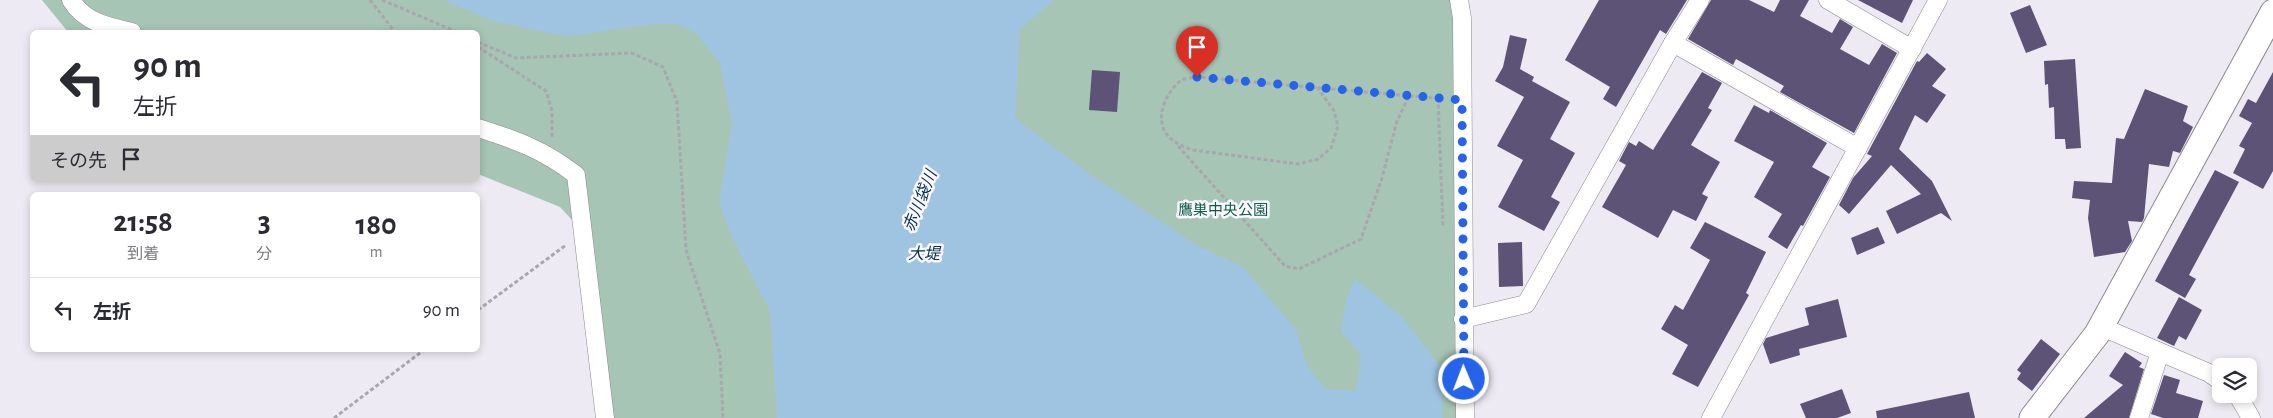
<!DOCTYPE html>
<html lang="ja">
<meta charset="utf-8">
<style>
:root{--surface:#fff;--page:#f7f7f7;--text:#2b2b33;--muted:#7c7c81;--line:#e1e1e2}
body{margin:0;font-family:"Alegreya Sans","Noto Sans JP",sans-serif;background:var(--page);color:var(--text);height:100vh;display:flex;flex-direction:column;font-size:19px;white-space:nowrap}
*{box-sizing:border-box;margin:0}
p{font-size:16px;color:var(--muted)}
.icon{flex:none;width:28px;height:28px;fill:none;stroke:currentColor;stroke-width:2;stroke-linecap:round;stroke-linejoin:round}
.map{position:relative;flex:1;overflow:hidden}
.details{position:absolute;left:30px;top:192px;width:450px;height:160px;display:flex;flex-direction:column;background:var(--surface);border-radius:8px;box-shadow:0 2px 8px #0003}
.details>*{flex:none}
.banner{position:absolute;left:30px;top:30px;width:450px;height:152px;border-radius:8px;box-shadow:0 2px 8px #0003;background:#fff;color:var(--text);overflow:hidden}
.controls{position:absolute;left:2212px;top:358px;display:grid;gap:10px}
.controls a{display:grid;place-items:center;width:45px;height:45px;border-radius:8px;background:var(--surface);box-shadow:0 2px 8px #0003;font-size:25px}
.pin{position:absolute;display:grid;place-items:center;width:42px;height:42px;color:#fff;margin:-51px -21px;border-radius:50% 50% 50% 0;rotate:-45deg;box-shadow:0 0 5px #0007}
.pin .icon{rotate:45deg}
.me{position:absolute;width:55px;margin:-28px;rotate:359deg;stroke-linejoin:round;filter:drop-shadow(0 0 4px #0008)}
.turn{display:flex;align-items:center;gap:18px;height:105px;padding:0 20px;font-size:22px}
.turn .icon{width:65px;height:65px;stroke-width:2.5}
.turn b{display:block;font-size:35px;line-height:42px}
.then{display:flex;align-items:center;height:48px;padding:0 20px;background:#0003;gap:10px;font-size:19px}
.eta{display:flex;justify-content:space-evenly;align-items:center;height:85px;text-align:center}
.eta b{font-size:30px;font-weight:600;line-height:35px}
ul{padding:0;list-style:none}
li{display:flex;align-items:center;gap:15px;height:65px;padding:0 20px;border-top:1px solid var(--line)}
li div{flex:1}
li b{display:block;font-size:19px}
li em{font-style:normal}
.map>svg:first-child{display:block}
.green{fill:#a6c5b5}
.water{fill:#9fc4e2}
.building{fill:#5c5377}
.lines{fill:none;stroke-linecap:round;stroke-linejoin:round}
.street-casing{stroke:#8c8991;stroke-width:19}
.secondary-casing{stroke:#8c8991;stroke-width:27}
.path{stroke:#a9a6ad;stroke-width:3;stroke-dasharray:4 2.5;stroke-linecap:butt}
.street{stroke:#fff;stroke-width:18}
.secondary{stroke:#fff;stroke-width:25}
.route{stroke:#2563eb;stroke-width:9;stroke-dasharray:0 16.2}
.labels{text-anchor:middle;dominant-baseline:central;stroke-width:5;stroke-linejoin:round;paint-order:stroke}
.park-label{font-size:15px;fill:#0e6043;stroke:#fbf7ff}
.water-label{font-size:16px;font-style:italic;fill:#02314e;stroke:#fbf7ff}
</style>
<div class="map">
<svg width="2273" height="418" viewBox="0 0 2273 418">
<rect width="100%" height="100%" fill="#eeeaf3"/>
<polygon class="green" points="42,0 1459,0 1465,418 605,418 584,233 560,207 478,174 478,32 68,32"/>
<polygon class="water" points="444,0 1054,0 1020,29 1015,118 1091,175 1198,246 1243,267 1296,330 1307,366 1326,389 1355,391 1359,377 1360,353 1341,331 1346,300 1355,279 1400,315 1442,369 1443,418 777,418 770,311 732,237 719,203 732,124 720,63 695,32 677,24 654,24 567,36 496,22"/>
<g class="building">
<polygon points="1599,0 1687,0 1666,34 1660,30 1616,107 1603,99 1610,87 1565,60"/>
<polygon points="1711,0 1749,0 1774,12 1780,0 1809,0 1800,16 1832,33 1840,19 1853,27 1840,49 1869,65 1882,44 1897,53 1854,133 1780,92 1784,86 1736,59 1733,65 1688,39"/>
<polygon points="1858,0 1913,0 1902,23"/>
<polygon points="2030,5 2047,45 2026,53 2010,13"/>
<polygon points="1510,35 1527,39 1520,69 1534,77 1532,81 1570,102 1550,139 1575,153 1551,197 1560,202 1544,231 1498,207 1523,160 1497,146 1524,97 1495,81 1503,67"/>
<polygon points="1927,53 1946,69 1932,86 1946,95 1927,123 1915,115 1899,149 1932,181 1952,221 1941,213 1897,234 1886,211 1921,194 1891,165 1849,214 1839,205 1853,178 1872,156 1867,154 1868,152 1917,61 1919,62"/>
<polygon points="2075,59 2081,148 2066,149 2065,139 2055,139 2054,107 2049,108 2048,84 2045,85 2044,61"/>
<polygon points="1092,70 1120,72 1117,112 1089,110"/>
<polygon points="1702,72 1722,83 1708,108 1712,110 1691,145 1720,162 1702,194 1708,197 1696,221 1673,210 1658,238 1602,207 1626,165 1619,161 1629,142 1636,146 1639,141 1653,150"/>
<polygon points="2273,72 2273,171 2263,189 2233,173 2245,149 2239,146 2252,123 2239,116 2248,99 2256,103"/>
<polygon points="2145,89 2188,106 2183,121 2193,127 2180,153 2173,151 2169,167 2149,164 2144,218 2142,222 2128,221 2132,241 2125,252 2094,257 2088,218 2090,200 2072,198 2074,181 2112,183 2116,138 2124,139"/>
<polygon points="1754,105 1769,113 1770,110 1827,143 1812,167 1830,177 1803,226 1801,225 1787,249 1768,237 1782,214 1754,197 1774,162 1734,141"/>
<polygon points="2215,170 2239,182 2189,275 2196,279 2185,298 2155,281"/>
<polygon points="1705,222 1766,252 1746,293 1749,295 1698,387 1672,374 1688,345 1661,329 1675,305 1683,310 1710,260 1690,248"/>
<polygon points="1878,227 1885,243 1857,255 1851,238"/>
<polygon points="1522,242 1523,286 1499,287 1498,243"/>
<polygon points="2179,297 2202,310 2186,340 2179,336 2174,346 2157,338"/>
<polygon points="1838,299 1847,337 1799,349 1800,355 1770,364 1763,344 1766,338 1809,325 1805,308"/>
<polygon points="2041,339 2060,354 2032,391 2017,379 2021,373 2017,370"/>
<polygon points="2125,352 2142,363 2139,367 2144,369 2129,418 2084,418 2123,385 2109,376"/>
<polygon points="2164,375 2180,380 2176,393 2203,401 2198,418 2163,418 2151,414"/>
<polygon points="1842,389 1851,413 1837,418 1806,418 1800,404"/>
<polygon points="1969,392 1975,418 1877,418 1876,411"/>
</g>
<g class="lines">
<g class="street-casing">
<g id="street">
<path d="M71,0C84,22 108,27 132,32"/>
<polyline points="1459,0 1462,18 1465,418"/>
<polyline points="1828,0 1912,49"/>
<polyline points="1673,43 1858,148"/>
<path d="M478,128C516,140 544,150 576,175L605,418"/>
<polyline points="1463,319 1526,304 1673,43 1700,0"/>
<polyline points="2102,327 2209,373 2221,381"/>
<polyline points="2237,394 2251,418"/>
<polyline points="1711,418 1938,0"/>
<polyline points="2139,418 2160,352"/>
</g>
</g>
<g class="secondary-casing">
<polyline id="secondary" points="2032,418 2097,334 2273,12"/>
</g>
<g class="path">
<polyline points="370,0 395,32"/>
<polyline points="382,0 457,32"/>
<polyline points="478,42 516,58 632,53 663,67 677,102 686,250 720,354 723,418"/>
<polyline points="478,47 546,91 552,111 552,138"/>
<path d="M1317,87L1334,111L1338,126L1331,148L1318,159L1298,164L1193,150C1167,142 1155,128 1165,101C1168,95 1175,84 1182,80C1186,78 1193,78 1197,77L1444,99"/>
<polyline points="1438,98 1443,228"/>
<polyline points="1178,146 1285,266 1299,269 1361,239 1382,178 1397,121 1409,96"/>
<polyline points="478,310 566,245"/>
<polyline points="334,418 424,350"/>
</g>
<use href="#street" class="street"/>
<use href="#secondary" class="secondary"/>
</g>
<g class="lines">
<polyline class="route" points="1197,77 1462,100 1464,379"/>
</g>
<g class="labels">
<g class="park-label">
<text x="1223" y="210">鷹巣中央公園</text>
</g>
<g class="water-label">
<text transform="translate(920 201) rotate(-68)">赤川袋川</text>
<text x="924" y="254">大堤</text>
</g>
</g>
</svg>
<div class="controls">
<a><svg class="icon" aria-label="layers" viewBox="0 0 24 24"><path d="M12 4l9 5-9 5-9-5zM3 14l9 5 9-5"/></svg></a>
</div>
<div class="pin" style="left:1197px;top:77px;background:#d93025"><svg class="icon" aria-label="arrive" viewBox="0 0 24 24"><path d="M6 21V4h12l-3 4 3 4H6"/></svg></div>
<svg class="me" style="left:1464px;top:379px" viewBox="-20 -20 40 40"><circle r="17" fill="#2563eb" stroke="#fff" stroke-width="3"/><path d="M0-11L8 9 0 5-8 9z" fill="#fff"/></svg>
<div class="banner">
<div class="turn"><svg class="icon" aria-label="left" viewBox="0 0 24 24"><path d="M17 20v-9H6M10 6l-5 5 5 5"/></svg><div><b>90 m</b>左折</div></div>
<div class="then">その先<svg class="icon" aria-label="arrive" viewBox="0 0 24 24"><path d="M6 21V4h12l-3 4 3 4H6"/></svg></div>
</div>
<section class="details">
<div class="eta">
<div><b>21:58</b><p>到着</p></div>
<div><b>3</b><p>分</p></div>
<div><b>180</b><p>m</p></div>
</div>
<ul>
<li><svg class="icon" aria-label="left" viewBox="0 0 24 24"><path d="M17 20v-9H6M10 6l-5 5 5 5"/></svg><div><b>左折</b></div><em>90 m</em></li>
</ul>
</section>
</div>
